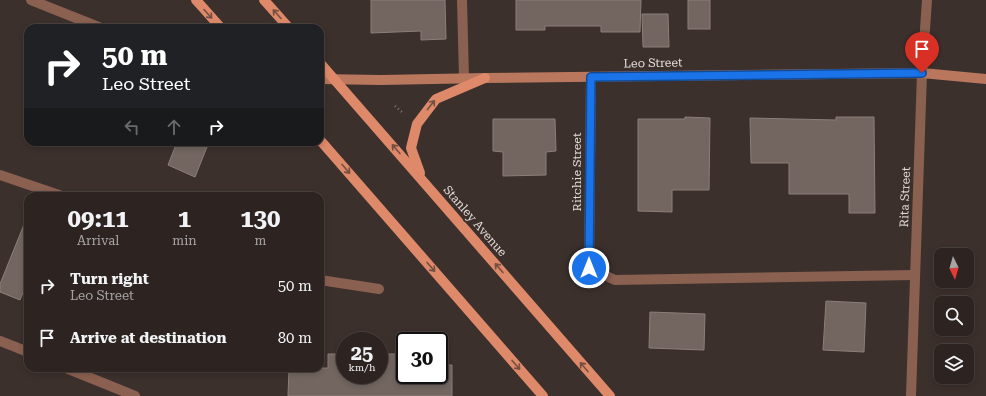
<!DOCTYPE html>
<style>
:root{--surface:#2d2421;--page:#39302e;--text:#f1f3f6;--muted:#a7a4a5;--line:#48413f}
body{margin:0;font-family:"Roboto Serif",serif;background:var(--page);color:var(--text);height:100vh;display:flex;flex-direction:column;font-size:15px;white-space:nowrap}
*{box-sizing:border-box;margin:0}
p{font-size:13px;color:var(--muted)}
.icon{flex:none;width:22px;height:22px;fill:none;stroke:currentColor;stroke-width:2;stroke-linecap:round;stroke-linejoin:round}
.map{position:relative;flex:1;overflow:hidden}
.panel{position:absolute;left:24px;top:192px;width:300px;height:180px;display:flex;flex-direction:column;background:var(--surface);border-radius:12px;box-shadow:0 2px 6px #0003,0 0 0 1px var(--line)}
.panel>*{flex:none}
.hud{position:absolute;left:24px;top:24px;width:300px;height:122px;border-radius:12px;box-shadow:0 2px 6px #0003,0 0 0 1px var(--line);background:#202124;color:#fff;overflow:hidden}
.needle{width:26px;rotate:175deg}
.tools{position:absolute;left:934px;top:248px;display:grid;gap:8px}
.tools a{display:grid;place-items:center;width:40px;height:40px;border-radius:8px;background:var(--surface);box-shadow:0 2px 6px #0003,0 0 0 1px var(--line);font-size:20px}
.speed{position:absolute;left:336px;top:332px;display:flex;gap:8px;font-size:20px;font-weight:700;text-align:center}
.speed>*{display:grid;place-content:center;width:52px;height:52px;border-radius:50%;background:var(--surface);box-shadow:0 2px 6px #0003,0 0 0 1px var(--line);line-height:1}
.speed small{font-size:10px;font-weight:400}
.speed .limit{border:2px solid #111;border-radius:6px;background:#fff;color:#111}
.pin{position:absolute;display:grid;place-items:center;width:34px;height:34px;color:#fff;margin:-41px -17px;border-radius:50% 50% 50% 0;rotate:-45deg;box-shadow:0 0 4px #0007}
.pin .icon{rotate:45deg}
.me{position:absolute;width:44px;margin:-22px;rotate:0deg;stroke-linejoin:round;filter:drop-shadow(0 0 3px #0008)}
.turn{display:flex;align-items:center;gap:14px;height:84px;padding:0 12px;font-size:18px}
.turn .icon{width:52px;height:52px;stroke-width:2.5}
.turn b{display:block;font-size:28px;line-height:34px}
.lanes{display:flex;align-items:center;height:38px;padding:0 12px;background:#0003;justify-content:center;gap:20px;direction:ltr}
.lanes .off{opacity:.35}
.eta{display:flex;justify-content:space-evenly;align-items:center;height:68px;text-align:center}
.eta b{font-size:24px;font-weight:700;line-height:28px}
ul{padding:0;list-style:none}
li{display:flex;align-items:center;gap:12px;height:52px;padding:0 12px}
li div{flex:1}
li b{display:block;font-size:15px}
li em{font-style:normal}
.map>svg:first-child{display:block}
.building{fill:#736661;stroke:#8c7e79}
.lines{fill:none;stroke-linecap:round;stroke-linejoin:round}
.path{stroke:#877c79;stroke-width:2.5;stroke-dasharray:1 3;stroke-linecap:butt}
.lane{stroke:#8a6050;stroke-width:10}
.street{stroke:#8a6050;stroke-width:10}
.secondary{stroke:#b9775e;stroke-width:10}
.primary{stroke:#de8969;stroke-width:10}
.oneway{stroke:#754f41}
.route-casing{stroke:#114b97;stroke-width:10}
.route{stroke:#1a73e8;stroke-width:7}
.labels{text-anchor:middle;dominant-baseline:central;stroke-width:4;stroke-linejoin:round;paint-order:stroke}
.street-label{font-size:12px;fill:#e3dbd9;stroke:#3c302c}
</style>
<div class="map">
<svg width="986" height="396" viewBox="0 0 986 396">
<rect width="100%" height="100%" fill="#3c302c"/>
<g class="building">
<polygon points="371,0 445,0 446,39 421,40 421,31 371,33"/>
<polygon points="516,0 641,0 640,32 601,32 601,26 545,26 545,30 516,30"/>
<rect x="688" y="0" width="22" height="29"/>
<polygon points="642,14 668,14 669,47 643,47"/>
<polygon points="685,117 710,118 709,190 672,190 672,212 638,211 638,119 685,119"/>
<polygon points="836,117 874,117 875,213 849,213 849,194 789,194 789,163 751,163 750,118 836,120"/>
<polygon points="493,119 555,119 556,151 546,152 546,175 503,176 503,152 493,151"/>
<polygon points="177,142 209,142 195,177 168,165"/>
<polygon points="27,217 28,280 20,300 0,292 0,284"/>
<polygon points="826,301 866,303 864,352 823,350"/>
<polygon points="650,312 705,314 704,350 649,348"/>
<polygon points="328,354 345,354 345,375 379,375 379,354 399,354 399,365 405,365 405,375 439,375 439,365 452,365 452,396 288,396 289,368 328,368"/>
</g>
<g class="lines">
<polyline class="path" points="395,106 403,113"/>
<g class="lane">
<polyline points="462,0 464,78"/>
<polyline points="0,175 62,196"/>
<polyline points="589,268 615,280 915,275"/>
<polyline points="320,280 379,289"/>
</g>
<g class="street">
<polyline points="31,0 101,28"/>
<polyline points="589,268 591,77"/>
<polyline points="0,341 28,352"/>
<polyline points="66,368 135,396"/>
<polyline points="911,396 922,73 927,0"/>
</g>
<polyline class="secondary" points="320,79 381,80 485,78 922,73 986,79"/>
<g class="primary">
<polyline points="196,0 221,28"/>
<polyline points="264,0 289,28"/>
<polyline points="320,63 610,396"/>
<polyline points="320,140 543,396"/>
<polyline points="420,173 411,148 417,124 436,99 485,78"/>
</g>
</g>
<defs><path id="oneway-shaft" d="M-6 0H5M1.5-3L5.5 0L1.5 3" fill="none" stroke-width="1.6" stroke-linecap="round" stroke-linejoin="round"/></defs>
<g class="oneway">
<use href="#oneway-shaft" transform="translate(208 14) rotate(48)"/>
<use href="#oneway-shaft" transform="translate(277 14) rotate(-132)"/>
<use href="#oneway-shaft" transform="translate(431 105) rotate(-52)"/>
<use href="#oneway-shaft" transform="translate(396 149) rotate(-131)"/>
<use href="#oneway-shaft" transform="translate(346 169) rotate(49)"/>
<use href="#oneway-shaft" transform="translate(431 267) rotate(49)"/>
<use href="#oneway-shaft" transform="translate(499 268) rotate(-131)"/>
<use href="#oneway-shaft" transform="translate(516 365) rotate(49)"/>
<use href="#oneway-shaft" transform="translate(584 367) rotate(-131)"/>
</g>
<g class="lines">
<g class="route-casing">
<polyline id="route" points="589,268 591,77 922,73"/>
</g>
<use href="#route" class="route"/>
</g>
<g class="labels">
<g class="street-label">
<text transform="translate(653 63) rotate(-1)">Leo Street</text>
<text transform="translate(577 172) rotate(-90)">Ritchie Street</text>
<text transform="translate(905 197) rotate(-88)">Rita Street</text>
<text transform="translate(475 221) rotate(49)">Stanley Avenue</text>
</g>
</g>
</svg>
<div class="tools">
<a><svg class="needle" viewBox="-14 -14 28 28"><path d="M0-13l5 13h-10z" fill="#e53935"/><path d="M0 13l5-13h-10z" fill="#a7a4a5"/></svg></a>
<a><svg class="icon" aria-label="search" viewBox="0 0 24 24"><circle cx="10" cy="10" r="6"/><path d="M15 15l6 6"/></svg></a>
<a><svg class="icon" aria-label="layers" viewBox="0 0 24 24"><path d="M12 4l9 5-9 5-9-5zM3 14l9 5 9-5"/></svg></a>
</div>
<div class="speed"><div>25<small>km/h</small></div><div class="limit">30</div></div>
<div class="pin" style="left:922px;top:73px;background:#d93025"><svg class="icon" aria-label="arrive" viewBox="0 0 24 24"><path d="M6 21V4h12l-3 4 3 4H6"/></svg></div>
<svg class="me" style="left:589px;top:268px" viewBox="-20 -20 40 40"><circle r="17" fill="#1a73e8" stroke="#fff" stroke-width="3"/><path d="M0-11L8 9 0 5-8 9z" fill="#fff"/></svg>
<div class="hud">
<div class="turn"><svg class="icon" aria-label="right" viewBox="0 0 24 24"><path d="M7 20v-9h11M14 6l5 5-5 5"/></svg><div><b>50 m</b>Leo Street</div></div>
<div class="lanes"><svg class="icon off" aria-label="left" viewBox="0 0 24 24"><path d="M17 20v-9H6M10 6l-5 5 5 5"/></svg><svg class="icon off" aria-label="ahead" viewBox="0 0 24 24"><path d="M12 20V5M6 11l6-6 6 6"/></svg><svg class="icon" aria-label="right" viewBox="0 0 24 24"><path d="M7 20v-9h11M14 6l5 5-5 5"/></svg></div>
</div>
<section class="panel">
<div class="eta">
<div><b>09:11</b><p>Arrival</p></div>
<div><b>1</b><p>min</p></div>
<div><b>130</b><p>m</p></div>
</div>
<ul>
<li><svg class="icon" aria-label="right" viewBox="0 0 24 24"><path d="M7 20v-9h11M14 6l5 5-5 5"/></svg><div><b>Turn right</b><p>Leo Street</p></div><em>50 m</em></li>
<li><svg class="icon" aria-label="arrive" viewBox="0 0 24 24"><path d="M6 21V4h12l-3 4 3 4H6"/></svg><div><b>Arrive at destination</b></div><em>80 m</em></li>
</ul>
</section>
</div>
